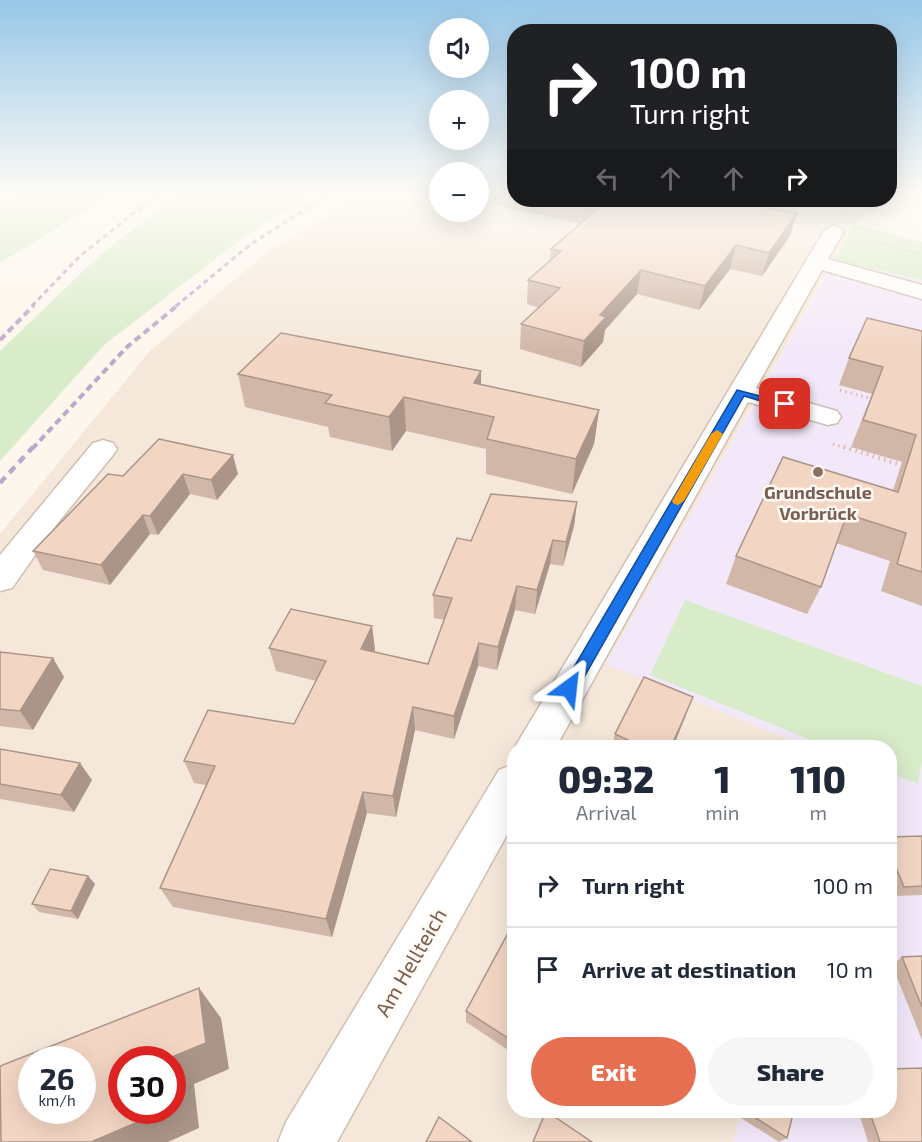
<!DOCTYPE html>
<meta charset="utf-8">
<style>
:root{--surface:#fff;--page:#f6f6f7;--text:#1f2937;--muted:#747a83;--line:#e0e1e3;--accent:#e76f51}
body{margin:0;font-family:"Exo 2",sans-serif;background:var(--page);color:var(--text);height:100vh;display:flex;flex-direction:column;font-size:22px;white-space:nowrap}
*{box-sizing:border-box;margin:0}
p{font-size:20px;color:var(--muted)}
.icon{flex:none;width:33px;height:33px;fill:none;stroke:currentColor;stroke-width:2;stroke-linecap:round;stroke-linejoin:round}
.map{position:relative;flex:1;overflow:hidden}
.details{position:absolute;left:507px;top:740px;width:390px;height:378px;display:flex;flex-direction:column;background:var(--surface);border-radius:24px;box-shadow:0 6px 24px #0002}
.details>*{flex:none}
.top-card{position:absolute;left:507px;top:24px;width:390px;height:183px;border-radius:24px;box-shadow:0 6px 24px #0002;background:#202124;color:#fff;overflow:hidden}
.controls{position:absolute;left:429px;top:18px;display:grid;gap:12px}
.controls a{display:grid;place-items:center;width:60px;height:60px;border-radius:50%;background:var(--surface);box-shadow:0 6px 24px #0002;font-size:30px}
.speed{position:absolute;left:18px;top:1046px;display:flex;gap:12px;font-size:30px;font-weight:700;text-align:center}
.speed>*{display:grid;place-content:center;width:78px;height:78px;border-radius:50%;background:var(--surface);box-shadow:0 6px 24px #0002;line-height:1}
.speed small{font-size:15px;font-weight:400}
.speed .limit{border:9px solid #d22;background:#fff;color:#111}
.pin{position:absolute;display:grid;place-items:center;width:51px;height:51px;color:#fff;margin:-26px;border-radius:12px;box-shadow:0 3px 9px #0006}
.me{position:absolute;width:66px;margin:-33px;rotate:30deg;stroke-linejoin:round;filter:drop-shadow(0 0 4px #0008)}
.turn{display:flex;align-items:center;gap:21px;height:126px;padding:0 24px;font-size:27px}
.turn .icon{width:78px;height:78px;stroke-width:2.5}
.turn b{display:block;font-size:42px;line-height:51px}
.lanes{display:flex;align-items:center;height:57px;padding:0 24px;background:#0003;justify-content:center;gap:30px;direction:ltr}
.lanes .off{opacity:.35}
.eta{display:flex;justify-content:space-evenly;align-items:center;height:102px;text-align:center}
.eta b{font-size:36px;font-weight:800;line-height:42px}
.cta{display:flex;gap:12px;margin-top:auto;padding:12px 24px}
.cta a{flex:1;height:69px;border-radius:36px;background:var(--accent);color:#fff;font-size:24px;font-weight:800;line-height:69px;text-align:center}
.cta a+a{background:var(--page);color:var(--text)}
ul{padding:0;list-style:none}
li{display:flex;align-items:center;gap:18px;height:84px;padding:0 24px;border-top:2px solid var(--line)}
li div{flex:1}
li b{display:block;font-size:22px}
li em{font-style:normal}
.map>svg:first-child{display:block}
.residential{fill:#f5e8da;fill-rule:evenodd}
.education{fill:#f3e8fa}
.green{fill:#d8ecc9}
.lines{fill:none;stroke-linecap:round;stroke-linejoin:round}
.minor-casing{stroke:#d1beb0;stroke-width:3}
.path-far2{stroke:#d9b8a5;stroke-width:2;stroke-dasharray:1 3;stroke-linecap:butt}
.path-far1{stroke:#d9b8a5;stroke-width:3;stroke-dasharray:1.5 4;stroke-linecap:butt}
.path{stroke:#d9b8a5;stroke-width:4;stroke-dasharray:1.5 4.5;stroke-linecap:butt}
.minor{fill:#fff;fill-rule:evenodd}
.rail-far2{stroke:#b9a8c9;stroke-width:3;stroke-dasharray:5 4;stroke-linecap:butt}
.rail-far1{stroke:#b9a8c9;stroke-width:4;stroke-dasharray:7 4.5;stroke-linecap:butt}
.rail{stroke:#b9a8c9;stroke-width:4.5;stroke-dasharray:8 6;stroke-linecap:butt}
.wall{fill:#d1b7a8}
.shaded-wall{fill:#aa9588}
.building{fill:#f3d5c3;stroke:#aa9588;stroke-width:1.5;fill-rule:evenodd}
.route{fill:#1a73e8;stroke:#114b97;stroke-width:1.5}
.slow{fill:#f59e0b}
.education-dot{fill:#8d6e63;stroke:#fffaf3;stroke-width:2}
.labels{text-anchor:middle;dominant-baseline:central;stroke-width:5;stroke-linejoin:round;paint-order:stroke}
.education-label{font-size:18px;font-weight:bold;fill:#785e54;stroke:#fffaf3}
.near-street-label{font-size:21px;fill:#7a5c4d;stroke:#fffaf3}
</style>
<div class="map">
<svg width="922" height="1142" viewBox="0 0 922 1142">
<rect width="100%" height="100%" fill="#fdf6ec"/>
<path class="residential" d="M367,192H439L440,212H478L479,192H514V200H875L854,224L607,664L807,747H514V1110H742L733,1142H0V534L149,352L267,252ZM32,1059H82V1110H32ZM122,1059H172V1110H122Z"/>
<polygon class="education" points="835,260 922,280 922,1142 733,1142 742,1110 890,1110 890,747 807,747 606,664"/>
<g class="green">
<polygon points="22,192 115,192 0,263 0,203"/>
<polygon points="181,192 315,192 245,236 104,345 0,461 0,351 99,256"/>
<polygon points="854,224 922,242 922,280 835,260"/>
<polygon points="685,600 922,686 922,761 918,784 890,772 890,747 828,747 650,675"/>
</g>
<g class="lines">
<g class="minor-casing">
<g id="minor">
<polygon points="0,192 25,192 22,196 0,204"/>
<polygon points="834,225 844,231 828,259 922,285 922,299 822,270 756,388 837,411 841,417 837,423 828,425 748,402 556,747 515,747 824,231"/>
<polygon points="103,440 113,443 117,449 113,455 57,524 12,588 0,591 0,555 93,443"/>
<polygon points="514,764 514,822 337,1142 278,1142 286,1122 499,770"/>
</g>
</g>
<g class="path-far2">
<polyline points="845,211 853,200"/>
<polyline points="860,238 922,254"/>
</g>
<g class="path-far1">
<polyline points="840,390 873,399"/>
<polyline points="833,444 849,449"/>
</g>
<polyline class="path" points="844,447 901,465"/>
<use href="#minor" class="minor"/>
<g class="rail-far2">
<polyline points="32,306 80,256 160,192"/>
<polyline points="176,306 251,244 333,192"/>
</g>
<g class="rail-far1">
<polyline points="0,340 34,305"/>
<polyline points="32,449 127,347 178,305"/>
</g>
<polyline class="rail" points="0,483 33,447"/>
</g>
<g class="wall">
<polygon points="492,192 514,192 514,200 724,200 797,213 790,236 762,276 730,269 699,310 637,294 605,330 603,342 581,367 520,349 521,324 539,308 527,304 528,280 550,260 551,249 581,224 491,204"/>
<polygon points="922,331 922,606 881,591 890,561 836,543 821,587 807,614 726,584 736,556 893,490 902,462 851,447 872,394 839,385 849,358"/>
<polygon points="238,374 481,385 599,410 594,444 572,494 486,474 486,449 406,431 392,451 330,437 328,427 245,407"/>
<polygon points="159,439 238,474 217,500 190,494 158,535 150,534 110,585 43,570 33,551 123,476"/>
<polygon points="577,502 574,526 563,566 550,564 535,614 515,610 497,670 478,666 454,739 415,730 396,817 367,813 332,937 173,907 160,888 206,785 194,783 184,761 294,724 316,681 276,671 269,648 372,626 375,650 374,652 428,664 444,620 434,618 433,595 471,541"/>
<polygon points="0,652 64,677 33,730 0,726"/>
<polygon points="686,716 673,747 612,747 615,734"/>
<polygon points="0,749 92,780 74,812 0,799"/>
<polygon points="922,836 922,895 895,896 890,882 890,837"/>
<polygon points="95,884 78,919 39,912 32,904"/>
<polygon points="514,922 514,1054 466,1022 466,1011"/>
<polygon points="922,956 922,1040 892,965 902,957"/>
<polygon points="744,1110 794,1110 787,1138 779,1142 741,1118"/>
<polygon points="858,1110 890,1110 922,1142 868,1142"/>
</g>
<g class="shaded-wall">
<polygon points="797,213 790,236 762,276 769,253"/>
<polygon points="736,245 730,269 699,310 705,286"/>
<polygon points="641,270 637,294 605,330 603,342 581,367 584,341 600,315"/>
<polygon points="481,371 481,405 474,383"/>
<polygon points="404,397 406,431 392,451 389,417"/>
<polygon points="599,410 594,444 572,494 576,459"/>
<polygon points="233,455 238,474 217,500 211,480"/>
<polygon points="183,474 190,494 158,535 150,516"/>
<polygon points="577,502 574,526 563,566 566,542"/>
<polygon points="143,515 150,534 110,585 101,565"/>
<polygon points="553,540 550,564 535,614 537,590"/>
<polygon points="517,586 515,610 497,670 498,647"/>
<polygon points="372,626 375,650 365,673 361,649"/>
<polygon points="479,643 478,666 454,739 454,716"/>
<polygon points="53,658 64,677 33,730 20,711"/>
<polygon points="693,697 673,747 671,747"/>
<polygon points="413,707 415,730 396,817 393,796"/>
<polygon points="80,763 92,780 74,812 61,795"/>
<polygon points="363,792 367,813 332,937 326,919"/>
<polygon points="88,876 95,884 78,919 71,911"/>
<polygon points="199,988 221,1018 229,1069 194,1084 199,1128 168,1142 91,1142 166,1110 172,1110 172,1059 167,1059"/>
</g>
<g class="building">
<polygon points="574,200 724,200 797,213 769,253 736,245 705,286 641,270 600,315 606,317 584,341 521,324 560,288 528,280 561,251 551,249 602,205"/>
<polygon points="867,318 922,331 922,572 897,564 906,533 847,514 821,587 736,556 783,457 898,492 916,435 863,420 883,367 849,358"/>
<polygon points="281,333 481,371 474,383 599,410 576,459 487,439 494,417 404,397 389,417 325,403 332,395 238,374"/>
<polygon points="159,439 233,455 211,480 183,474 150,516 143,515 101,565 33,551 108,474 123,476"/>
<polygon points="491,494 577,502 566,542 553,540 537,590 517,586 498,647 479,643 454,716 413,707 393,796 363,792 326,919 160,888 215,766 184,761 208,710 294,724 326,661 269,648 291,609 372,626 361,649 428,664 452,598 433,595 457,538 471,541"/>
<polygon points="0,652 53,658 20,711 0,709"/>
<polygon points="644,677 693,697 671,747 643,747 615,734"/>
<polygon points="0,749 80,763 61,795 0,784"/>
<polygon points="922,836 922,886 904,887 890,853 890,837"/>
<polygon points="50,869 88,876 71,911 32,904"/>
<polygon points="514,922 514,1042 466,1011"/>
<polygon points="922,956 922,1007 902,957"/>
<path d="M199,988L206,1043L167,1059H122V1110H166L91,1142H1L0,1066ZM32,1059H82V1110H32Z"/>
<polygon points="922,1068 922,1142 880,1142 869,1110 890,1110 890,1069"/>
<polygon points="749,1110 794,1110 787,1138 748,1113"/>
<polygon points="546,1111 592,1142 533,1142"/>
<polygon points="439,1117 472,1142 426,1142"/>
</g>
<linearGradient id="sky" x2="0" y2="1"><stop stop-color="#97c7e8"/><stop offset="0.55" stop-color="#fefbf6"/><stop offset="1" stop-color="#fefbf6" stop-opacity="0"/></linearGradient>
<rect width="922" height="352" fill="url(#sky)"/>
<polygon class="route" points="737,390 790,404 785,408 744,396 575,693 564,693 562,688 564,684"/>
<polygon class="slow" points="717,430 723,434 684,501 678,505 674,504 672,501 711,434"/>
<circle class="education-dot" cx="818" cy="472" r="6"/>
<g class="labels">
<g class="education-label">
<text x="818" y="492">Grundschule<tspan x="818" dy="21">Vorbrück</tspan></text>
</g>
<g class="near-street-label">
<text transform="translate(410 962) rotate(-60)">Am Hellteich</text>
</g>
</g>
</svg>
<div class="controls">
<a><svg class="icon" aria-label="sound" viewBox="0 0 24 24"><path d="M4 9h4l5-4v14l-5-4H4zM17 9q2 3 0 6"/></svg></a>
<a>+</a>
<a>−</a>
</div>
<div class="speed"><div>26<small>km/h</small></div><div class="limit">30</div></div>
<div class="pin" style="left:785px;top:404px;background:#d93025"><svg class="icon" aria-label="arrive" viewBox="0 0 24 24"><path d="M6 21V4h12l-3 4 3 4H6"/></svg></div>
<svg class="me" style="left:569px;top:688px" viewBox="-20 -20 40 40"><path d="M0-17L14 15 0 8-14 15z" fill="#1a73e8" stroke="#fff" stroke-width="4"/></svg>
<div class="top-card">
<div class="turn"><svg class="icon" aria-label="right" viewBox="0 0 24 24"><path d="M7 20v-9h11M14 6l5 5-5 5"/></svg><div><b>100 m</b>Turn right</div></div>
<div class="lanes"><svg class="icon off" aria-label="left" viewBox="0 0 24 24"><path d="M17 20v-9H6M10 6l-5 5 5 5"/></svg><svg class="icon off" aria-label="ahead" viewBox="0 0 24 24"><path d="M12 20V5M6 11l6-6 6 6"/></svg><svg class="icon off" aria-label="ahead" viewBox="0 0 24 24"><path d="M12 20V5M6 11l6-6 6 6"/></svg><svg class="icon" aria-label="right" viewBox="0 0 24 24"><path d="M7 20v-9h11M14 6l5 5-5 5"/></svg></div>
</div>
<section class="details">
<div class="eta">
<div><b>09:32</b><p>Arrival</p></div>
<div><b>1</b><p>min</p></div>
<div><b>110</b><p>m</p></div>
</div>
<ul>
<li><svg class="icon" aria-label="right" viewBox="0 0 24 24"><path d="M7 20v-9h11M14 6l5 5-5 5"/></svg><div><b>Turn right</b></div><em>100 m</em></li>
<li><svg class="icon" aria-label="arrive" viewBox="0 0 24 24"><path d="M6 21V4h12l-3 4 3 4H6"/></svg><div><b>Arrive at destination</b></div><em>10 m</em></li>
</ul>
<div class="cta"><a>Exit</a><a>Share</a></div>
</section>
</div>
